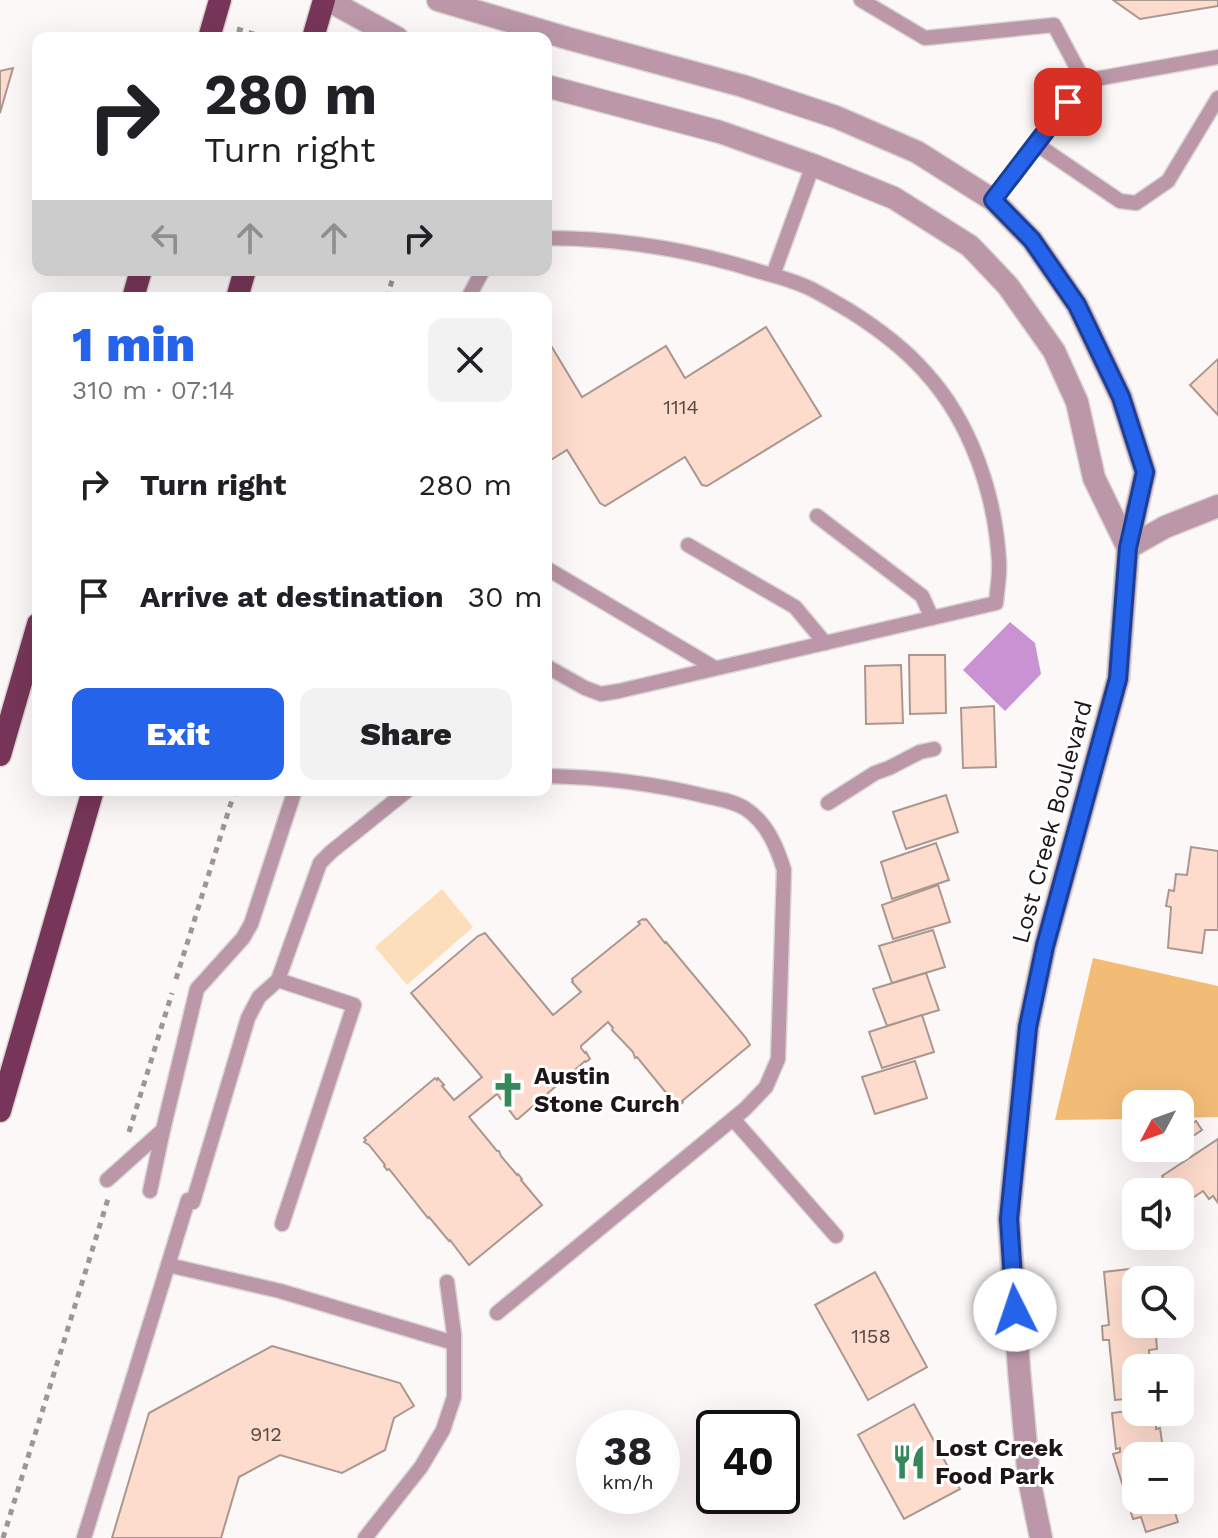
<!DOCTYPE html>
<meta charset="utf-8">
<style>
:root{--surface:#fff;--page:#f2f2f2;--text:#202124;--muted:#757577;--accent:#2563eb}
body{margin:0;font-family:"Work Sans",sans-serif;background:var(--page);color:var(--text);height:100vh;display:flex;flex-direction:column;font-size:30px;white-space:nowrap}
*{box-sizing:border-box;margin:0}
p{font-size:26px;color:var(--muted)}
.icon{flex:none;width:44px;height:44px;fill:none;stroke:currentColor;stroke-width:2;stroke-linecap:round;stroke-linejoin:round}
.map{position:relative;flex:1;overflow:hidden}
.details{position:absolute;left:32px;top:292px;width:520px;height:504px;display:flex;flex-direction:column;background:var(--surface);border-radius:16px;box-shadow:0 8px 32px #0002}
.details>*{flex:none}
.top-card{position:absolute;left:32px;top:32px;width:520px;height:244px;border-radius:16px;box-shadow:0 8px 32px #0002;background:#fff;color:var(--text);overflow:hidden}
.needle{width:52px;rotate:229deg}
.controls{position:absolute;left:1122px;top:1090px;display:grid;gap:16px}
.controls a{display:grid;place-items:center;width:72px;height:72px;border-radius:16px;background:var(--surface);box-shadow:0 8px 32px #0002;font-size:40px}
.speed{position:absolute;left:576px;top:1410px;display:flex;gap:16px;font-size:40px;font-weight:700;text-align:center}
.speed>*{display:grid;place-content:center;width:104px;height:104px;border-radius:50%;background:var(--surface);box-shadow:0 8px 32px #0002;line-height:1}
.speed small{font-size:20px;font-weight:400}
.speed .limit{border:4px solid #111;border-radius:12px;background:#fff;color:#111}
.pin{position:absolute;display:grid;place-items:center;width:68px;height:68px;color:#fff;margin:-34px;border-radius:16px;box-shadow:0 4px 12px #0006}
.me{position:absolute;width:88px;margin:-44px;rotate:356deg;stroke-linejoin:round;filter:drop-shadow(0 0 6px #0008)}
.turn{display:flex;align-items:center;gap:28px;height:168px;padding:0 40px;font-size:36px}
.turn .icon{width:104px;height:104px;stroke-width:2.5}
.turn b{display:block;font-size:56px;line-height:68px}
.lanes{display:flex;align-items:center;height:76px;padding:0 40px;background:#0003;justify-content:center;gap:40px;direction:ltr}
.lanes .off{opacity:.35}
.round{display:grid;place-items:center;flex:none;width:84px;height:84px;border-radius:16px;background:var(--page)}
.overview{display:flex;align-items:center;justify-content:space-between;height:136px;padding:0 40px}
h1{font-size:48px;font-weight:800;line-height:60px;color:var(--accent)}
.primary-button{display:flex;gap:16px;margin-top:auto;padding:16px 40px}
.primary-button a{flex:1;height:92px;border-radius:16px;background:var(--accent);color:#fff;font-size:32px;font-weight:800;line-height:92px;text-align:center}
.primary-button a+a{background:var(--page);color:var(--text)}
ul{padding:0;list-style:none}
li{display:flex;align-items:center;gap:24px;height:112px;padding:0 40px}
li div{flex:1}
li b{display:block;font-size:30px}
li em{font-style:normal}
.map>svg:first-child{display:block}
.green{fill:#fcdeba}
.forest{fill:#f2bb76}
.water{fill:#c993d3}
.building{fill:#fedccd;stroke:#aa9890;stroke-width:2}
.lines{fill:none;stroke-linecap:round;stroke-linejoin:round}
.service-casing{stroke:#d9d4d4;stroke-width:17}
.minor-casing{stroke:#d9d4d4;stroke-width:25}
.tertiary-casing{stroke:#d9d4d4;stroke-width:25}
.trunk-casing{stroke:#d9d4d4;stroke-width:25}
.path{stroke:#9c9696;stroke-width:5;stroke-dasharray:6 6;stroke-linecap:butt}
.service{stroke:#bb97a8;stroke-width:14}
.minor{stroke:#bb97a8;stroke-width:22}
.tertiary{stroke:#bb97a8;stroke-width:22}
.trunk{stroke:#773659;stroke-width:22}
.route-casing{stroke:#184099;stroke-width:20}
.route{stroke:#2563eb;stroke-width:14}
.labels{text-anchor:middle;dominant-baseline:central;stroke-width:6;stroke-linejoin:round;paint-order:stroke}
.number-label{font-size:20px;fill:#564844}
.street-label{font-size:24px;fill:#1e1616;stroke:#fff}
.poi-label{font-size:24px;font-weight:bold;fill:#1e1616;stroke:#fff;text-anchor:start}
</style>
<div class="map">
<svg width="1218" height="1538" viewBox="0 0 1218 1538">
<rect width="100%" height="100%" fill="#fdf8f8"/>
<polygon class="green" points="442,889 473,927 407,985 375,947"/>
<polygon class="forest" points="1093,958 1218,986 1218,1117 1180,1118 1180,1104 1136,1104 1136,1119 1055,1120"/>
<polygon class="water" points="1010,622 1035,643 1041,674 1005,711 963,670"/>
<g class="building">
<polygon points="1113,0 1218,0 1218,6 1140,19"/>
<polygon points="13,68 0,113 0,71"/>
<polygon points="766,327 821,416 707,486 702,485 685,457 605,506 600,503 567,450 546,463 547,339 582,397 666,346 685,378"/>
<polygon points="1218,359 1218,415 1190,385"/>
<polygon points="909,655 945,655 946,713 910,714"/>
<polygon points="901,665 903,723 866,724 865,666"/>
<polygon points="994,706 996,767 963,768 961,708"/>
<polygon points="946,795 958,832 906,849 893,812"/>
<polygon points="936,843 949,880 892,899 881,862"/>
<polygon points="1191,847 1218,851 1218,930 1205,930 1202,953 1168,948 1171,907 1166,906 1169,890 1174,891 1176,874 1187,875"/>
<polygon points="938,885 950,922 893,939 882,905"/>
<polygon points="643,919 644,920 646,919 665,943 666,942 746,1038 750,1045 682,1101 683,1102 679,1106 677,1104 676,1105 637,1057 635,1058 633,1052 612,1030 613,1028 608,1022 581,1046 581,1048 585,1053 586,1052 590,1059 586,1062 585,1061 518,1119 516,1119 497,1094 469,1117 497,1151 499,1151 501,1156 517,1175 518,1174 522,1179 521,1180 542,1205 469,1265 450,1240 449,1241 429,1217 428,1218 389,1169 387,1170 384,1166 385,1165 369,1145 364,1142 366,1140 364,1138 435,1078 437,1080 438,1078 444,1085 442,1086 454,1100 482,1077 411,993 478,936 485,933 553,1015 581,992 572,982 573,981 572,979 640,924 638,922"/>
<polygon points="933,930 945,967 892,983 879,946"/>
<polygon points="926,973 939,1010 887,1026 873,989"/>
<polygon points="922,1015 934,1052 882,1068 869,1032"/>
<polygon points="915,1061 927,1098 875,1114 862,1077"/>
<polygon points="1196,1121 1202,1130 1184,1142 1180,1132"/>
<polygon points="1218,1139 1218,1203 1213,1196 1209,1199 1203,1191 1182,1205 1180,1202 1180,1192 1173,1192 1162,1176"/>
<polygon points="1146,1267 1147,1280 1136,1280 1136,1324 1155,1324 1157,1349 1149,1350 1150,1364 1162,1363 1163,1368 1136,1368 1136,1398 1115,1400 1109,1340 1103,1340 1102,1326 1109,1325 1104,1272"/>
<polygon points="875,1272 927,1367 868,1400 815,1305"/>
<polygon points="272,1346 400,1383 414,1406 394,1418 385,1450 342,1473 280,1455 239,1477 221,1538 112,1538 149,1413"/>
<polygon points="914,1404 960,1489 904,1519 858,1435"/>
<polygon points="1136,1410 1136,1412 1144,1412 1145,1420 1156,1419 1156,1429 1160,1428 1164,1456 1136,1456 1136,1500 1171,1500 1178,1522 1146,1532 1141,1517 1133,1519 1113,1454 1120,1452 1120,1448 1116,1449 1112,1413"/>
</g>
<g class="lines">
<g class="service-casing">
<g id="service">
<polyline points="861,0 925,38 1054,25 1084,81"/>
<polyline points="1036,144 1120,201 1136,203 1168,181 1218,98"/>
<polyline points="993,200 1084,81 1218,57"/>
<path d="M546,238C619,238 692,250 761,272C777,276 793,281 807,287C822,294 836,303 850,311C877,328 904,348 925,372C971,422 995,494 999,561C1000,575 997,590 996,603L619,691L601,694L585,688L546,666"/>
<polyline points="773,275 813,165"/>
<polyline points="468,298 483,270"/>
<polyline points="817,516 922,596 932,618"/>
<polyline points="688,545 795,607 825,643"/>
<polyline points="546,568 715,668"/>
<polyline points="828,803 875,773 889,768 920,752 934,749"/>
<polyline points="278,980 354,1005 282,1224"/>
<polyline points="733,1119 836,1236"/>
<polyline points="163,1130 197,989 243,938 251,924 295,790"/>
<polyline points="107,1180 163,1130 150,1191"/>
<polyline points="193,1202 248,1018 259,997 278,980 320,863 331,852 408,790"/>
<polyline points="168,1265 280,1291 454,1343"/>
<path d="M497,1313L745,1109L766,1087L778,1059L784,870C777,847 767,823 746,809C734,801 718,799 705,796C652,783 600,777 546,776"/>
<polyline points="84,1538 188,1200"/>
<polyline points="365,1538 421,1467 443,1430 454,1397 454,1334 447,1282"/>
</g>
</g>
<g class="minor-casing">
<polyline id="minor" points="1128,548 1165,527 1218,506"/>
</g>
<g class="tertiary-casing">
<g id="tertiary">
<polyline points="328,0 397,38"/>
<polyline points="438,0 570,39 743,86 836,117 917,152 993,200 1032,240 1077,305 1121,397 1145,472 1128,548 1118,679 1045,946 1028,1027 1009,1219 1019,1370 1029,1479 1041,1538"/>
<polyline points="546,86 720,132 813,165 894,198 970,246 1008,286 1054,351 1077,402 1094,478 1128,548"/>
</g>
</g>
<g class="trunk-casing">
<g id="trunk">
<polyline points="209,38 220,0"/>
<polyline points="313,38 324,0"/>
<polyline points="133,298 141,270"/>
<polyline points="237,298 245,270"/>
<polyline points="0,755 38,624"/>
<polyline points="0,1111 93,790"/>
</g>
</g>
<g class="path">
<polyline points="237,29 261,36"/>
<polyline points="387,298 395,270"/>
<polyline points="176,979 235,790"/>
<polyline points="129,1132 172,993"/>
<polyline points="3,1538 108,1199"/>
</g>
<use href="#service" class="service"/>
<use href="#minor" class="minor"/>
<use href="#tertiary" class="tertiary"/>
<use href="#trunk" class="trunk"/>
</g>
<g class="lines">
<g class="route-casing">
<polyline id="route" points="1015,1310 1009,1219 1028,1027 1045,946 1118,679 1128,548 1145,472 1121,397 1077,305 1032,240 993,200 1068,102"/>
</g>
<use href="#route" class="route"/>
</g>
<defs>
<g id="church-bare" transform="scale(2.76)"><path d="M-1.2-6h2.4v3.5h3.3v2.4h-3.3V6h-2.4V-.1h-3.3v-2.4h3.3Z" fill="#358859" stroke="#fff" stroke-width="2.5" paint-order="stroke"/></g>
<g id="restaurant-bare" transform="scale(2.76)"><path d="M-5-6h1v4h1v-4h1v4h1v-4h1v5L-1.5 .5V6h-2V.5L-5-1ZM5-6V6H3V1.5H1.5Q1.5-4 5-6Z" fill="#358859" stroke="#fff" stroke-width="2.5" paint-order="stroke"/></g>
</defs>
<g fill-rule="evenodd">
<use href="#church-bare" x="508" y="1090"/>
<use href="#restaurant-bare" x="909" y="1462"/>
</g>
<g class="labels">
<g class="number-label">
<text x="681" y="407">1114</text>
<text x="871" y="1336">1158</text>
<text x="266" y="1434">912</text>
</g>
<g class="street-label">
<text transform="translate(1052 822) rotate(-75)">Lost Creek Boulevard</text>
</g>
<g class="poi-label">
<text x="534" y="1076">Austin<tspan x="534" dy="28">Stone Curch</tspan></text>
<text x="935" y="1448">Lost Creek<tspan x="935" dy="28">Food Park</tspan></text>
</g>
</g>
</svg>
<div class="controls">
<a><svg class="needle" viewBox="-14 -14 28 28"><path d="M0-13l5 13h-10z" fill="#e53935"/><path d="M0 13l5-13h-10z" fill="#757577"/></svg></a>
<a><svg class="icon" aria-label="sound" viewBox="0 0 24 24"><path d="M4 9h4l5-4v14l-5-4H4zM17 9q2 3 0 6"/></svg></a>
<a><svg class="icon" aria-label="search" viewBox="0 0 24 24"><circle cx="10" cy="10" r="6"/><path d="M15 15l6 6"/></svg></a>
<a>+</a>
<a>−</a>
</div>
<div class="speed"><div>38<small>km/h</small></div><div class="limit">40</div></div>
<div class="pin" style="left:1068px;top:102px;background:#d93025"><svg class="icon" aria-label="arrive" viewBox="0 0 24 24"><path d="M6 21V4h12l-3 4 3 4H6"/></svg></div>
<svg class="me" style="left:1015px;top:1310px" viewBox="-20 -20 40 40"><circle r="19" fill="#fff"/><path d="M0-13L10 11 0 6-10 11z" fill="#2563eb"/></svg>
<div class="top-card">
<div class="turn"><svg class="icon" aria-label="right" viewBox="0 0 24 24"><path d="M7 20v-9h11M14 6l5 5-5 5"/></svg><div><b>280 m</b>Turn right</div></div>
<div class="lanes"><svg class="icon off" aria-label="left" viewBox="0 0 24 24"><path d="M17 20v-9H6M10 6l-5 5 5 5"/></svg><svg class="icon off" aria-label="ahead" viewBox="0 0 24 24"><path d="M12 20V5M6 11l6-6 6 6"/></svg><svg class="icon off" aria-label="ahead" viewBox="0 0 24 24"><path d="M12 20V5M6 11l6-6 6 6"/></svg><svg class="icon" aria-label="right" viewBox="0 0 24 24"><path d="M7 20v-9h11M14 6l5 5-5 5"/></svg></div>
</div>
<section class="details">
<div class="overview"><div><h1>1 min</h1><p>310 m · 07:14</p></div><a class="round"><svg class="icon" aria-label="close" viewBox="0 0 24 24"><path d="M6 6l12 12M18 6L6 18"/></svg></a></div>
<ul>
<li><svg class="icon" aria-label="right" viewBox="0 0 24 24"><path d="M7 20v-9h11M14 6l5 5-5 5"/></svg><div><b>Turn right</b></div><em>280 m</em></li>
<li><svg class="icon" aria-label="arrive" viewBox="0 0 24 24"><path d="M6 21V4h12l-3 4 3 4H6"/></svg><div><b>Arrive at destination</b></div><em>30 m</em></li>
</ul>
<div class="primary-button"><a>Exit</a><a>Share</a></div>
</section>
</div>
